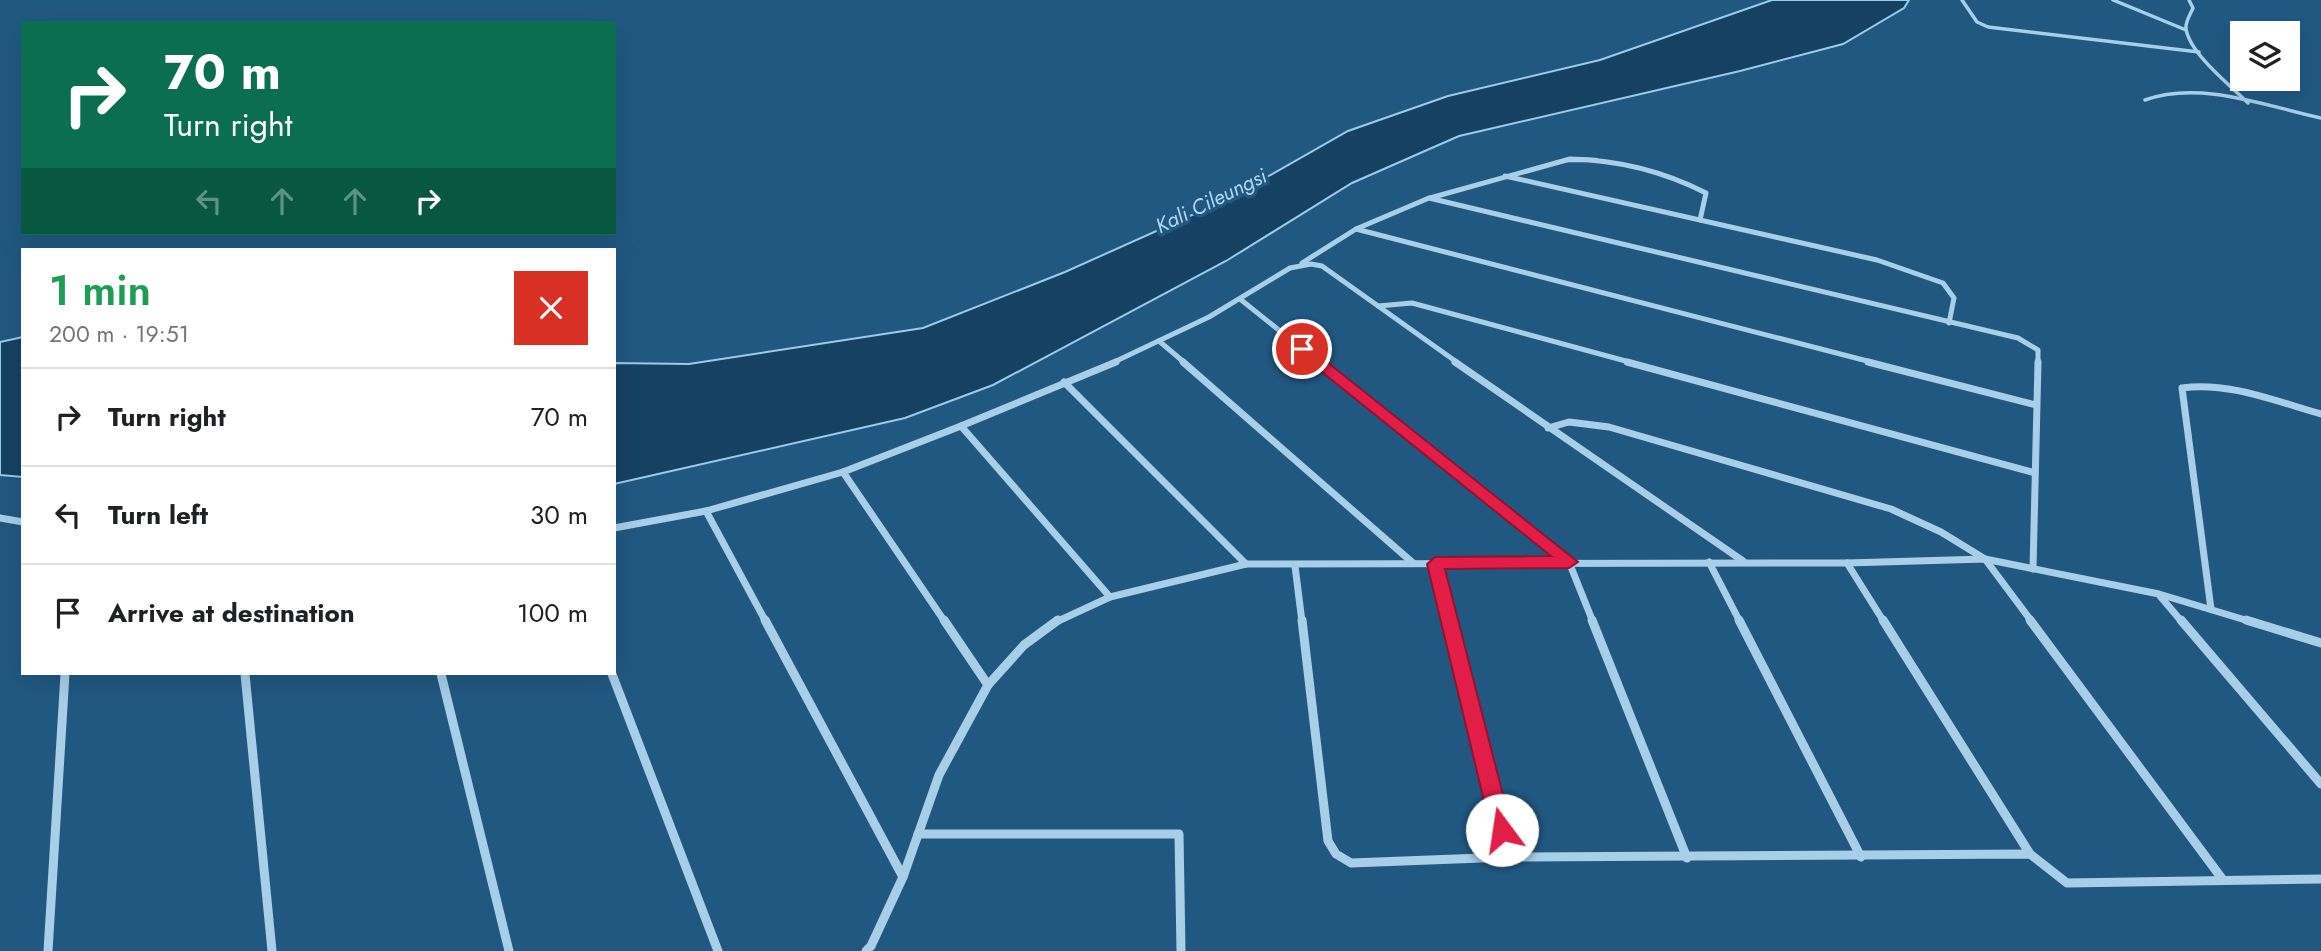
<!DOCTYPE html>
<meta charset="utf-8">
<style>
:root{--surface:#fff;--page:#f6f6f6;--text:#202124;--muted:#757577;--line:#e0e0e0}
body{margin:0;font-family:Jost,sans-serif;background:var(--page);color:var(--text);height:100vh;display:flex;flex-direction:column;font-size:26px;white-space:nowrap}
*{box-sizing:border-box;margin:0}
p{font-size:23px;color:var(--muted)}
.icon{flex:none;width:38px;height:38px;fill:none;stroke:currentColor;stroke-width:2;stroke-linecap:round;stroke-linejoin:round}
.map{position:relative;flex:1;overflow:hidden}
.details{position:absolute;left:21px;top:248px;width:595px;height:427px;display:flex;flex-direction:column;background:var(--surface);border-radius:0px;box-shadow:0 7px 28px #0002}
.details>*{flex:none}
.guide{position:absolute;left:21px;top:21px;width:595px;height:214px;border-radius:0px;box-shadow:0 7px 28px #0002;background:#0b6e4f;color:#fff;overflow:hidden}
.controls{position:absolute;left:2230px;top:21px;display:grid;gap:14px}
.controls a{display:grid;place-items:center;width:70px;height:70px;border-radius:0px;background:var(--surface);box-shadow:0 7px 28px #0002;font-size:35px}
.pin{position:absolute;display:grid;place-items:center;width:60px;height:60px;color:#fff;margin:-30px;border:4px solid #fff;border-radius:50%;box-shadow:0 2px 7px #0007}
.me{position:absolute;width:77px;margin:-38px;rotate:346deg;stroke-linejoin:round;filter:drop-shadow(0 0 5px #0008)}
.turn{display:flex;align-items:center;gap:24px;height:147px;padding:0 28px;font-size:32px}
.turn .icon{width:91px;height:91px;stroke-width:2.5}
.turn b{display:block;font-size:49px;line-height:60px}
.lanes{display:flex;align-items:center;height:66px;padding:0 28px;background:#0003;justify-content:center;gap:35px;direction:ltr}
.lanes .off{opacity:.35}
.round{display:grid;place-items:center;flex:none;width:74px;height:74px;border-radius:0px;background:var(--page)}
.overview{display:flex;align-items:center;justify-content:space-between;height:119px;padding:0 28px}
h1{font-size:42px;font-weight:600;line-height:52px;color:#1e9e55}
ul{padding:0;list-style:none}
li{display:flex;align-items:center;gap:21px;height:98px;padding:0 28px;border-top:2px solid var(--line)}
li div{flex:1}
li b{display:block;font-size:26px}
li em{font-style:normal}
.map>svg:first-child{display:block}
.water{fill:#174162;stroke:#9ccae9;stroke-width:2}
.lines{fill:none;stroke-linecap:round;stroke-linejoin:round}
.service{stroke:#a9cee8;stroke-width:3.5}
.minor-far3{stroke:#a9cee8;stroke-width:4.5}
.minor-far2{stroke:#a9cee8;stroke-width:5}
.minor-far1{stroke:#a9cee8;stroke-width:7}
.minor{stroke:#a9cee8;stroke-width:9}
.route{fill:#e11d48;stroke:#92132f;stroke-width:2}
.labels{text-anchor:middle;dominant-baseline:central;stroke-width:7;stroke-linejoin:round;paint-order:stroke}
.far-water-label{font-size:21px;font-style:italic;fill:#b4d7f0;stroke:#215882}
</style>
<div class="map">
<svg width="2321" height="951" viewBox="0 0 2321 951">
<rect width="100%" height="100%" fill="#215882"/>
<g class="water">
<polygon points="1772,0 1909,0 1904,8 1843,44 1740,71 1459,136 1352,183 1226,261 993,385 905,418 614,484 614,363 689,364 923,328 1065,272 1230,198 1348,131 1448,96 1600,60"/>
<polygon points="23,337 23,477 0,475 0,342"/>
</g>
<g class="lines">
<g class="service">
<polyline points="1962,0 1977,22 1988,27 2199,52"/>
<polyline points="2113,0 2186,30"/>
<path d="M2189,0L2193,8C2190,15 2185,22 2186,29C2190,54 2231,86 2248,103"/>
<path d="M2145,100C2200,80 2266,106 2321,118"/>
</g>
<polyline class="minor-far3" points="1566,160 1596,160"/>
<g class="minor-far2">
<polyline points="1505,176 1877,260 1943,283 1954,298 1949,323"/>
<path d="M1430,198L1570,159C1618,160 1663,171 1706,193L1700,220"/>
<polyline points="1356,229 1875,363"/>
<polyline points="1302,263 1356,229 1429,198 2018,338 2038,350 2038,363"/>
<polyline points="1240,299 1320,363"/>
<polyline points="1378,306 1412,303 1633,363"/>
<polyline points="1159,341 1185,363"/>
<polyline points="1112,363 1209,317 1290,268 1311,264 1322,266 1458,363"/>
</g>
<g class="minor-far1">
<polyline points="1183,362 1413,563"/>
<polyline points="1318,362 1569,562 1593,622"/>
<polyline points="1455,362 1743,561"/>
<polyline points="1627,362 2035,473"/>
<polyline points="1868,362 2036,405"/>
<polyline points="1064,382 1246,564"/>
<polyline points="961,426 1116,362"/>
<polyline points="1548,428 1569,422 1609,427 1891,509 1941,532 1985,559 2032,622"/>
<polyline points="843,472 945,622"/>
<polyline points="706,511 766,622"/>
<polyline points="0,518 23,522"/>
<polyline points="614,528 706,511 843,472 961,426 1110,597 1246,564 1847,563 1985,559 2159,594 2252,622"/>
<polyline points="1709,562 1740,622"/>
<polyline points="1435,563 1450,622"/>
<polyline points="1847,563 1884,622"/>
<polyline points="1295,566 1302,622"/>
<polyline points="2033,569 2038,362"/>
<polyline points="2160,596 2182,622"/>
<path d="M2211,609L2182,388C2227,381 2278,402 2321,414"/>
<polyline points="1056,622 1110,597"/>
</g>
<g class="minor">
<polyline points="765,620 903,877"/>
<polyline points="944,620 988,685"/>
<polyline points="1302,620 1328,841 1336,854 1351,863 1508,857 2030,854 2067,883 2321,879"/>
<polyline points="1449,620 1508,857"/>
<polyline points="1592,620 1687,858"/>
<polyline points="1739,620 1861,857"/>
<polyline points="1883,620 2030,854"/>
<polyline points="2030,620 2223,880"/>
<polyline points="2181,620 2321,784"/>
<polyline points="2246,620 2321,643"/>
<polyline points="245,674 272,951"/>
<polyline points="441,674 509,951"/>
<polyline points="612,674 718,951"/>
<polyline points="918,834 1179,834 1181,951"/>
<polyline points="48,951 65,674"/>
<polyline points="866,951 871,946 903,877 939,775 988,685 1024,645 1058,620"/>
</g>
</g>
<polygon class="route" points="1302,344 1307,346 1578,562 1569,568 1445,569 1512,830 1509,837 1502,840 1494,837 1491,830 1427,564 1435,557 1551,556 1297,352 1295,349"/>
<g class="labels">
<g class="far-water-label">
<text transform="translate(1211 201) rotate(-26)">Kali Cileungsi</text>
</g>
</g>
</svg>
<div class="controls">
<a><svg class="icon" aria-label="layers" viewBox="0 0 24 24"><path d="M12 4l9 5-9 5-9-5zM3 14l9 5 9-5"/></svg></a>
</div>
<div class="pin" style="left:1302px;top:349px;background:#d93025"><svg class="icon" aria-label="arrive" viewBox="0 0 24 24"><path d="M6 21V4h12l-3 4 3 4H6"/></svg></div>
<svg class="me" style="left:1502px;top:830px" viewBox="-20 -20 40 40"><circle r="19" fill="#fff"/><path d="M0-13L10 11 0 6-10 11z" fill="#e11d48"/></svg>
<div class="guide">
<div class="turn"><svg class="icon" aria-label="right" viewBox="0 0 24 24"><path d="M7 20v-9h11M14 6l5 5-5 5"/></svg><div><b>70 m</b>Turn right</div></div>
<div class="lanes"><svg class="icon off" aria-label="left" viewBox="0 0 24 24"><path d="M17 20v-9H6M10 6l-5 5 5 5"/></svg><svg class="icon off" aria-label="ahead" viewBox="0 0 24 24"><path d="M12 20V5M6 11l6-6 6 6"/></svg><svg class="icon off" aria-label="ahead" viewBox="0 0 24 24"><path d="M12 20V5M6 11l6-6 6 6"/></svg><svg class="icon" aria-label="right" viewBox="0 0 24 24"><path d="M7 20v-9h11M14 6l5 5-5 5"/></svg></div>
</div>
<section class="details">
<div class="overview"><div><h1>1 min</h1><p>200 m · 19:51</p></div><a class="round" style="background:#d93025;color:#fff"><svg class="icon" aria-label="close" viewBox="0 0 24 24"><path d="M6 6l12 12M18 6L6 18"/></svg></a></div>
<ul>
<li><svg class="icon" aria-label="right" viewBox="0 0 24 24"><path d="M7 20v-9h11M14 6l5 5-5 5"/></svg><div><b>Turn right</b></div><em>70 m</em></li>
<li><svg class="icon" aria-label="left" viewBox="0 0 24 24"><path d="M17 20v-9H6M10 6l-5 5 5 5"/></svg><div><b>Turn left</b></div><em>30 m</em></li>
<li><svg class="icon" aria-label="arrive" viewBox="0 0 24 24"><path d="M6 21V4h12l-3 4 3 4H6"/></svg><div><b>Arrive at destination</b></div><em>100 m</em></li>
</ul>
</section>
</div>
